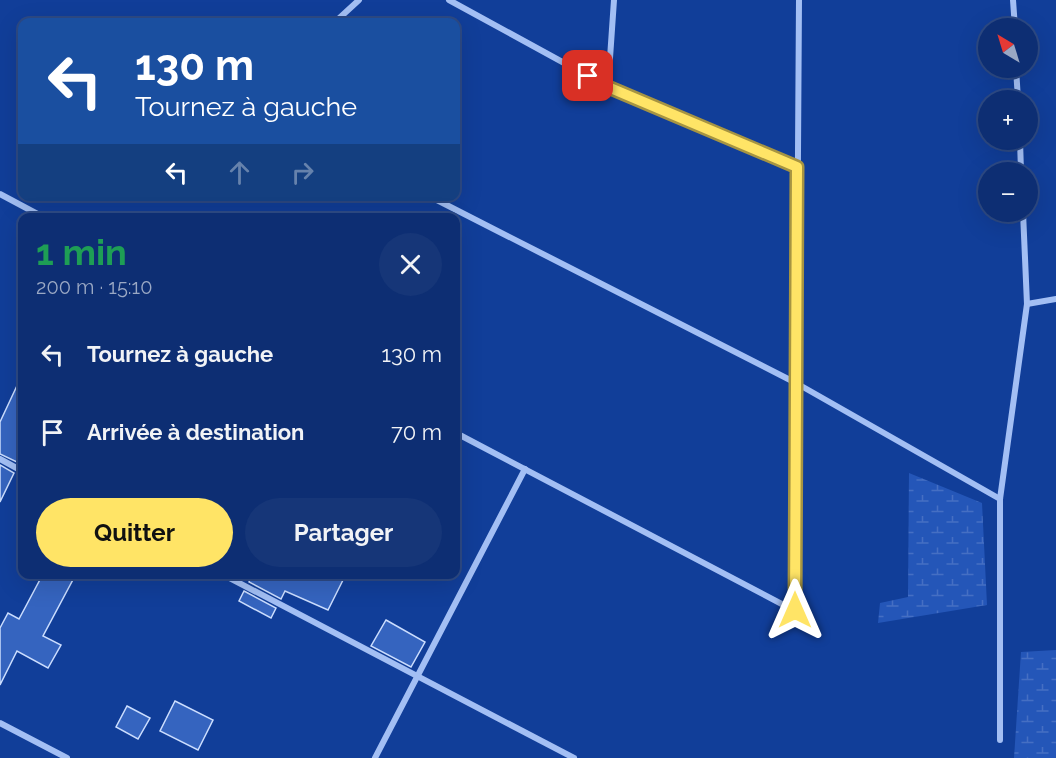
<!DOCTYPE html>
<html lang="fr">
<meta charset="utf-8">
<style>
:root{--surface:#0d2e73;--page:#163678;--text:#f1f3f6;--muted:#9aa8c4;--line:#2d4a85;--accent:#ffe466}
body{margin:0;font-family:Raleway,sans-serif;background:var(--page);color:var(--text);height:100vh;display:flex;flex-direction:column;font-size:22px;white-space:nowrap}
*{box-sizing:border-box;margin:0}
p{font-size:20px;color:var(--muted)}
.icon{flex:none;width:33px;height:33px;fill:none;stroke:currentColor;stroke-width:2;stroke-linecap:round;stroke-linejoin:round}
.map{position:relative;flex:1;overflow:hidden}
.panel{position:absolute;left:18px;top:213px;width:442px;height:366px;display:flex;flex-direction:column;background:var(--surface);border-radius:12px;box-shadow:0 6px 24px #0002,0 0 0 2px var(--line)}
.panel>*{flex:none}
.banner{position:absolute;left:18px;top:18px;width:442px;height:183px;border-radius:12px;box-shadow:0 6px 24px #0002,0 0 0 2px var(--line);background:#1a4fa0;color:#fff;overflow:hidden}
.needle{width:39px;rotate:322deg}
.buttons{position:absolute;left:978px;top:18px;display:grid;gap:12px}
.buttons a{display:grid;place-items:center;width:60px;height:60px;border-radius:50%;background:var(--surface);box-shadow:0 6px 24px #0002,0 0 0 2px var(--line);font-size:30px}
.pin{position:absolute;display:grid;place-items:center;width:51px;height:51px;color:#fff;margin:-26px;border-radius:12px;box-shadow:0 3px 9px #0006}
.me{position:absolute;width:66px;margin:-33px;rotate:0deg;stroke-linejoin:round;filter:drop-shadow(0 0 4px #0008)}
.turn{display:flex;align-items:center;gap:21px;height:126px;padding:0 18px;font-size:27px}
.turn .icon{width:78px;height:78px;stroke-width:2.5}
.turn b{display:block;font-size:42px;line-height:51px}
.lanes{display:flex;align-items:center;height:57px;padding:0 18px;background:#0003;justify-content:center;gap:30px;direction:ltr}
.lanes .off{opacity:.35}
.round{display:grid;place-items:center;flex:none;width:63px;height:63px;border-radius:32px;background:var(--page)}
.headline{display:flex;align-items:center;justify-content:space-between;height:102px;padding:0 18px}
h1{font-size:36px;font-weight:700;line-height:45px;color:#1e9e55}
.button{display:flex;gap:12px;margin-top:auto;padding:12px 18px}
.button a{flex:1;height:69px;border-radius:36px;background:var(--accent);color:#111;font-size:24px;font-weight:700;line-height:69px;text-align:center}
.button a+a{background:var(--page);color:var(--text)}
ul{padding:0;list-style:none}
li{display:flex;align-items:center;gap:18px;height:78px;padding:0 18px}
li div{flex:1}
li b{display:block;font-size:22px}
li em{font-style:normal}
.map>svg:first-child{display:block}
.wetland{fill:url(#wetland-marsh)}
.building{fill:#3564bf;stroke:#cbddfe;stroke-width:1.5}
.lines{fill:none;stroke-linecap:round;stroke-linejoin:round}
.street{stroke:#a3bff4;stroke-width:6}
.route-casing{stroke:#a69442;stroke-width:15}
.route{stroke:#ffe466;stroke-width:10}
</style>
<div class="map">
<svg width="1056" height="758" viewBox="0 0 1056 758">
<defs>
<pattern id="wetland-marsh" width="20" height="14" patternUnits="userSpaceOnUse" patternTransform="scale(1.5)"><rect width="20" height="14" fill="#2456b8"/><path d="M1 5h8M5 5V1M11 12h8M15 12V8" fill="none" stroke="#456fc3"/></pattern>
</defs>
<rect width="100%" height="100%" fill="#113e99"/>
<g class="wetland">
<polygon points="909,473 982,503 987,605 878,623 880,603 908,597"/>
<polygon points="1056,650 1056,758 1014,758 1021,652"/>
</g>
<g class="building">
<polygon points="22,375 22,456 19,463 0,454 0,422"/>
<polygon points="0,465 14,473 0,502"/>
<polygon points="43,574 76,574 43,636 61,645 48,668 17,651 0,685 0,628 8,613 19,619"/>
<polygon points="247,574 346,574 328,610 285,591 281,599 249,582 251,577"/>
<polygon points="244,591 276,608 271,618 239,601"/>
<polygon points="386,620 425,642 411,667 371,646"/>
<polygon points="175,701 213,720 198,750 160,731"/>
<polygon points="127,706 150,718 138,739 116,727"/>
</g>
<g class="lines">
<g class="street">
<polyline points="449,0 608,87 797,167"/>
<polyline points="1013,0 1015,28"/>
<polyline points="335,22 359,0"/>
<polyline points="1016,68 1018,100"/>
<polyline points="608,87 614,0"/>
<polyline points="1020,140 1021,172"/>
<polyline points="0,194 45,218"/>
<polyline points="429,196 796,383 1000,499"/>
<polyline points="1027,304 1056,299"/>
<polyline points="456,433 795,611 799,0"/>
<polyline points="0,459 22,471"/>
<polyline points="222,574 574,758"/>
<polyline points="0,723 67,758"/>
<polyline points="1000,740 1000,499 1027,304 1023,212"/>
<polyline points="375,758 525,469"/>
</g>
</g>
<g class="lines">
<g class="route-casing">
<polyline id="route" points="588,76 608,87 797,167 795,610"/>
</g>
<use href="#route" class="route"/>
</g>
</svg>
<div class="buttons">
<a><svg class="needle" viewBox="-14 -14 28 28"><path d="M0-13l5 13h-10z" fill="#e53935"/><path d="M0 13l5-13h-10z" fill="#9aa8c4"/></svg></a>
<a>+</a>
<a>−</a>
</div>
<div class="pin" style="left:588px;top:76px;background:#d93025"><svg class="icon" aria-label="arrive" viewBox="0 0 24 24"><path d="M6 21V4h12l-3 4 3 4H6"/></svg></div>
<svg class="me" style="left:795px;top:610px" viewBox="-20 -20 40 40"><path d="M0-17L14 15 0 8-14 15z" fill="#ffe466" stroke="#fff" stroke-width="4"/></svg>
<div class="banner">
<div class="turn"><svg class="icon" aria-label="left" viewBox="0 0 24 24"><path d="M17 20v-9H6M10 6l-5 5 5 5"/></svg><div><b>130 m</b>Tournez à gauche</div></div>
<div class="lanes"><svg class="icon" aria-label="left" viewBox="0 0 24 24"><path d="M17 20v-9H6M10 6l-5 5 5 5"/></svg><svg class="icon off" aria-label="ahead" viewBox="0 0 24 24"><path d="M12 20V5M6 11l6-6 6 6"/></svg><svg class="icon off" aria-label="right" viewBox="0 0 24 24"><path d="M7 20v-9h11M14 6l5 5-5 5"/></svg></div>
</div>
<section class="panel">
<div class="headline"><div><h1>1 min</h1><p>200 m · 15:10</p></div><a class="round"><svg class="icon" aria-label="close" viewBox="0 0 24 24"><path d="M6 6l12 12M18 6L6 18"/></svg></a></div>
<ul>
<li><svg class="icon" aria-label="left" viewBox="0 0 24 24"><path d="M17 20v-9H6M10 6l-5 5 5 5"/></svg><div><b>Tournez à gauche</b></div><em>130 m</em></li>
<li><svg class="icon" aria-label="arrive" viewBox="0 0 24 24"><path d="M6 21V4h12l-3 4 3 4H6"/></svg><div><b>Arrivée à destination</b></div><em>70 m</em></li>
</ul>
<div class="button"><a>Quitter</a><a>Partager</a></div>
</section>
</div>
